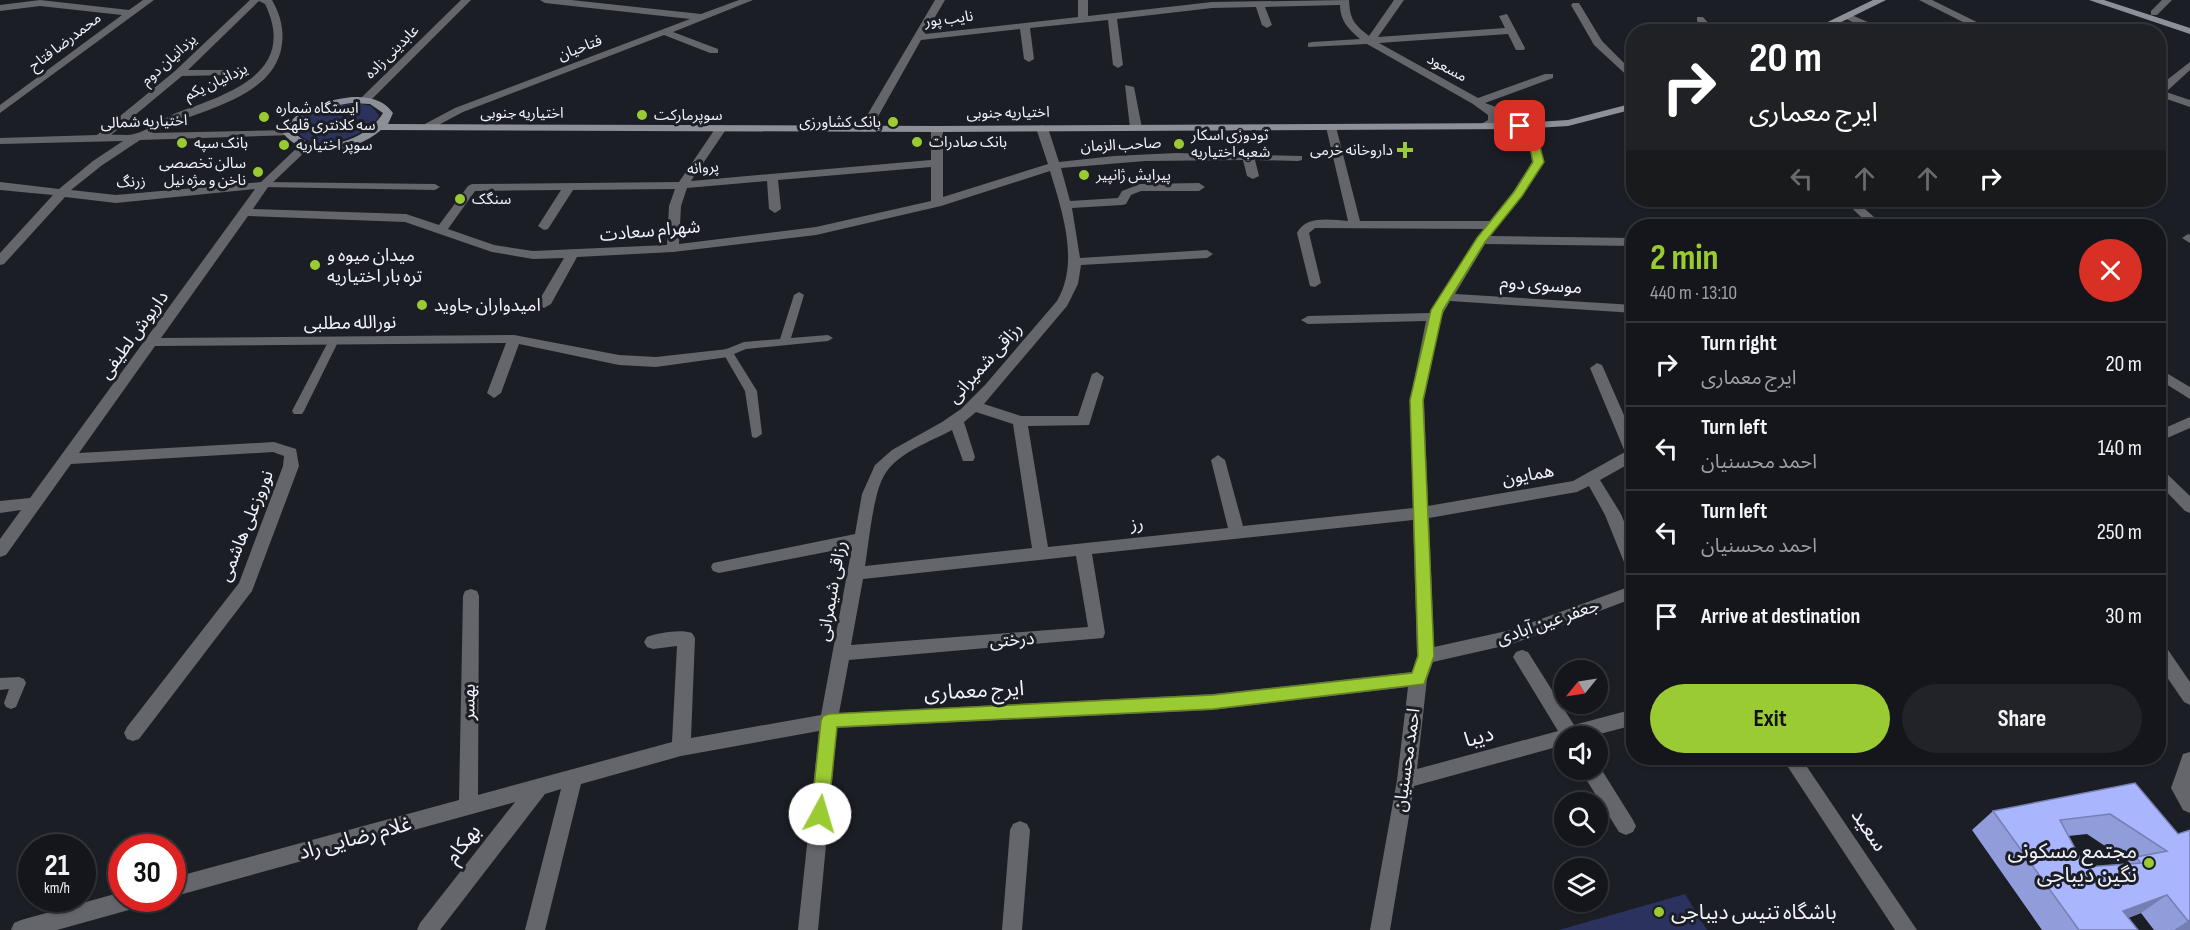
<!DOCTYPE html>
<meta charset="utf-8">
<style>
:root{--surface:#15161c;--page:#222329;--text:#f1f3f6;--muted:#9d9fa3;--line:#34353b;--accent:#9bcb32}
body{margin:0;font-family:"Sofia Sans Condensed","Noto Sans Arabic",sans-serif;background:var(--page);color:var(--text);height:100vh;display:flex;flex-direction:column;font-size:22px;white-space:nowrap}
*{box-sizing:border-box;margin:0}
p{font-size:20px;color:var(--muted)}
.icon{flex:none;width:33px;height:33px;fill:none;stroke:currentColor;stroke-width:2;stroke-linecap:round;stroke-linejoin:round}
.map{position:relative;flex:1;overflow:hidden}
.side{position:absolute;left:1626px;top:219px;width:540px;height:546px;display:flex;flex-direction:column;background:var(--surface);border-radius:24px;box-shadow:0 2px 4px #0004,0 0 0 2px var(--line)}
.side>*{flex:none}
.banner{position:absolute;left:1626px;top:24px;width:540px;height:183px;border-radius:24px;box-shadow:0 2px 4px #0004,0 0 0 2px var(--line);background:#202124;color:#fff;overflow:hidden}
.needle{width:39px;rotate:240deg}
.tools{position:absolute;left:1554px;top:660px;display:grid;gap:12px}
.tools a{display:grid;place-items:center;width:54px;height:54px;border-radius:50%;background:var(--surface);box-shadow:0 2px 4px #0004,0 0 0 2px var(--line);font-size:30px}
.speed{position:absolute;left:18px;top:834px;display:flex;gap:12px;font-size:30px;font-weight:700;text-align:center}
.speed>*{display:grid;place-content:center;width:78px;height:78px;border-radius:50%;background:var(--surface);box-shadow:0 2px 4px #0004,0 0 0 2px var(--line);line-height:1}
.speed small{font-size:15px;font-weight:400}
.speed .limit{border:9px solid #d22;background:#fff;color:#111}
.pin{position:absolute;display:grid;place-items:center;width:51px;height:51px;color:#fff;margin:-26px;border-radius:12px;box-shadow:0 3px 9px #0006}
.me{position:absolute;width:66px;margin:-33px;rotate:6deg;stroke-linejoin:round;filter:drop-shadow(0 0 4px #0008)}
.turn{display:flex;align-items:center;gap:21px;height:126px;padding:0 24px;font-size:27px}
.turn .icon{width:78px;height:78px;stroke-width:2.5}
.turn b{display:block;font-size:42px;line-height:51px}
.lanes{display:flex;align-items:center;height:57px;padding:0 24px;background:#0003;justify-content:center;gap:30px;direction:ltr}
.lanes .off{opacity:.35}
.round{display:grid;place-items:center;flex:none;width:63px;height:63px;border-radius:32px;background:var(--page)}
.overview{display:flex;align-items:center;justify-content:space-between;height:102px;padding:0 24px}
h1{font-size:36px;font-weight:700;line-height:45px;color:var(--accent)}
.action{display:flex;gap:12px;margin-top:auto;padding:12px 24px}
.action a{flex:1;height:69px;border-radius:36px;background:var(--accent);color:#111;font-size:24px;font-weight:700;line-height:69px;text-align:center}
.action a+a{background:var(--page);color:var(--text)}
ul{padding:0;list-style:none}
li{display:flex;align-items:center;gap:18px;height:84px;padding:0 24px;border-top:2px solid var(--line)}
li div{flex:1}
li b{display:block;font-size:22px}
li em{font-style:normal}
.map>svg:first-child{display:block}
.green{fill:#2c325e}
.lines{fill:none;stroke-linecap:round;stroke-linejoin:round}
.service{fill:#65666b;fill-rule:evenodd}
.minor{fill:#65666b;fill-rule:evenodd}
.tertiary{fill:#65666b;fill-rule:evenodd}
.secondary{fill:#8e9097;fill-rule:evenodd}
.wall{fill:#919dda;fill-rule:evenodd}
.shaded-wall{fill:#767fb2}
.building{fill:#a9b6fe;stroke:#767fb2;stroke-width:1.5;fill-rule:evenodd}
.route{fill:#9bcb32;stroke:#658420;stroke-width:1.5}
.poi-dot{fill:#9bcb32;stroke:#1c1e26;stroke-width:2}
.labels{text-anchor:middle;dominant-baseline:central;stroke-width:6;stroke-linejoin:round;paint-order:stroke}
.far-street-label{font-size:15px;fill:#f3f4fb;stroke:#1c1e26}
.far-poi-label{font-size:15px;fill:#f3f4fb;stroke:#1c1e26;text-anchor:start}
.street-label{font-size:18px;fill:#f3f4fb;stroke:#1c1e26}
.poi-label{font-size:18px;fill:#f3f4fb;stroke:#1c1e26;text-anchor:start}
.near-street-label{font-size:21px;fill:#f3f4fb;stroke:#1c1e26}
.near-poi-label{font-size:21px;fill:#f3f4fb;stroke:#1c1e26;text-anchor:end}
</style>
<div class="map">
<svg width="2190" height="930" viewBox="0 0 2190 930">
<rect width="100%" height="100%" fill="#1c1e26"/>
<g class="green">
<path d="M361,104L371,106L379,115C371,138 301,157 298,128C311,108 338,103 361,104Z"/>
<polygon points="1685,894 1707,930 1559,930"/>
</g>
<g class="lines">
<g class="service">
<polygon points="1697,17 1703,17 1716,32 1707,32 1697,21"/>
<polygon points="264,182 435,184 440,187 435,190 261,187 259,185"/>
<polygon points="799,292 804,295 791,338 828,335 833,338 828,341 746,349 734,354 757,391 762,434 756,438 752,437 745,391 723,353 724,350 744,342 780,339 794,295"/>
<polygon points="333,338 338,342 304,411 302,414 294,414 292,411 328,342"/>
<polygon points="19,677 24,679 26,683 16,707 11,709 6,707 4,703 9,689 0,690 0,678"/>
</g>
<g class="minor">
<polygon points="40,0 129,10 143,0 154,0 0,113 0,105 122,15 40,6 0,11 0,5"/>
<path d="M250,0H272C280,14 284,29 282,44C275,101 193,110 152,133L289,130L293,131V135L140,140L101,166L71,190L116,195L261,182L301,144H309V148L268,187L253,209L406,214L439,225L468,186L472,184L679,182L717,126L721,125L727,128L691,181L931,160V129L937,126L943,129V197L1048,164L1036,128L1042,125L1048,128L1059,162L1114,156L1176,153L1302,156V160L1298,161L1255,160L1259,176L1253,179L1247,176L1243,160L1145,161L1061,168L1070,201L1118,198L1122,191L1140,184L1199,183L1205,187L1199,191H1141L1131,195L1126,204L1122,205L1072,208L1080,258L1207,250L1213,254L1207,258L1081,265L1078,284L1067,306L984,404L1021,416H1078L1092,374L1097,372L1104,377L1089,425L1028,426L1048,547L1228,528L1211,460L1218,455L1225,460L1243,526L1413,508L1410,400L1426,321L1308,324L1301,320L1308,316L1430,313L1484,229L1315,228L1309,233L1321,283L1315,287L1310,286L1297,233C1306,215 1331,220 1348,221L1326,127L1331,124L1336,127L1360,221H1490L1513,192L1532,162L1529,143L1515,126L1520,123L1498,115V123L1489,128H1481V124L1488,120V115L1473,104L1367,44L1308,47V43L1312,42L1360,39C1348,29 1340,20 1340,5L1265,7L1272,25L1267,28L1262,25L1256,7L1212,8L1117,19L1123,65L1118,68L1113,65L1108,20L1030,28L1034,59L1029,62L1024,59L1020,29L921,40L871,129L865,132L861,131L859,129L935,0H945L925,34L1078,17V0H1088V16L1212,2L1349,0C1350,20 1354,24 1369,36L1394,0H1404L1378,37L1505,28L1499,16L1507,14L1525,48L1524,50H1516L1508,34L1379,43L1478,98L1545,74H1553V78L1485,103L1537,122L1538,124L1533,127L1525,125L1540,143L1544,162L1522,196L1490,236L1634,238V246L1485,244L1455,294L1634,305V313L1450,301L1441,317L1424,400L1428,506L1573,481L1625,452L1590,368L1597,363L1602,365L1634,438V461L1600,480L1621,514L1634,546V573L1628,571L1626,567L1605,515L1589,486L1577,492L1429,518L1434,647L1511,630L1634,585V598L1512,644L1433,662L1427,679L1417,769L1558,731L1513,657L1516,652L1522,650L1528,652L1574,725L1634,709V725L1592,736H1564V745L1414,786L1390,930H1370L1397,780L1408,687L1213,710L837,728L818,930H798L819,731L681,756L581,784L545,930H525L561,789L545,794L440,930H417L420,923L515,802L172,897V878L459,800L463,596L465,591L471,589L477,591L479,596L478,795L672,742L677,646L653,649L647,647L644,642L647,637C659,633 680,629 692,633L695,638L691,738L821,715L852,547L719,573L713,571L711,567L713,563L855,534L862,494L875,465L892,450L942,422L961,409L985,385L1057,301C1080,262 1062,211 1050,171L941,206L816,235L673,252L577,257L551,304L544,308L537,304L564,258L533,259L492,252L405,222L248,216L161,338L514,335L619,355L656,357L728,349L735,353L728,357L656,367L619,365L519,344L501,393L494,398L487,393L506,343L155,346L79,453L274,442L296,449L299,466L252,591L139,739L133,741L127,739L124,733L127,727L239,583L283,466L284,456L273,452L71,464L6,555L0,557V539L21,510L0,513V501L30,498L255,189L116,203L65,197L4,264L0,265V253L53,195L0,190V182L59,189L93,161L123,141L0,144V138L97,135L175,71ZM259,1L265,4C299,74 225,95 176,113C162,119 148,131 134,134C127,136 118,134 111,135L182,76L230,75V71L226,70H188ZM931,167V201L816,227L679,244L681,206L687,188L767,181L769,209L775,213L781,209L778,180ZM675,189L669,206L667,245L533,251L494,245L448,229L475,191L561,190L538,226L544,230L548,229L573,190ZM976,412L1013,424L1032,548L865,566C869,543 873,492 885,474C899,452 930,442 952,430L963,461H973L975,457L964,422ZM1413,520L1417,656L1412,672L1213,694L839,713L849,660L1103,638L1105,633L1092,554ZM1076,556L1088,627L851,645L863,579Z"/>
<polygon points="540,0 571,0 701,14 739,0 753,0 673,32 718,49 718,53 710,53 664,35 463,112 429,130 421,130 421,126 455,108 690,19 545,3"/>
<polygon points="1919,0 1932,0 1997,32 1983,32"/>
<polygon points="2162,0 2172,0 2157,15 2151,15 2151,11"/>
<polygon points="1573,3 1579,3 1602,41 1634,73 1634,82 1594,45 1571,5"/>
<polygon points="1847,13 1886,30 1888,32 1874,32 1844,18 1842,16"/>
<polygon points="2190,62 2190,70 2166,92 2190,100 2190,107 2158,96 2158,87"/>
<polygon points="1125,85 1134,87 1142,128 1140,130 1132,130 1130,128"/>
<polygon points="1843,200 1855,200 1884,226 1871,226"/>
<polygon points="2188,234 2190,235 2190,243 2182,238"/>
<polygon points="2158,368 2190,387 2190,399 2158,379"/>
<polygon points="2190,417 2190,428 2158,442 2158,431"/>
<polygon points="2158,469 2163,470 2190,496 2190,513 2185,511 2158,483"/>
<polygon points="2158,642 2164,644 2190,682 2190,705 2184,702 2158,664"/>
<polygon points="2190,752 2190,813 2183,810 2171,788 2183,754"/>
<polygon points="1782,758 1801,758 1917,930 1895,930"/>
<polygon points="1598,764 1633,820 1636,826 1633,832 1626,835 1619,832 1584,776 1582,770 1598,770"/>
<polygon points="1020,821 1027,824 1030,830 1022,930 1002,930 1010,830 1013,824"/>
<polygon points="122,892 122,898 146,898 143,905 136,908 57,930 11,930 14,923 21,920"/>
</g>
<polygon class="tertiary" points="461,0 471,0 369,102 361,102 361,98"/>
<g class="secondary">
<polygon points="1873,0 1886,0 1821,32 1807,32"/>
<polygon points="2089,0 2104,0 2190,28 2190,34"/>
<path d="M352,97C369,97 383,99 393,113L388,124L937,126L1520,123L1568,120L1634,103V109L1568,126L1520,129L937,132L381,130C356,152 305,162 283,133C297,106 324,101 352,97ZM352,103L370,104L383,113C368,139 317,158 295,133C305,111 330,106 352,103Z"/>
</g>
</g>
<path class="wall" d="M2135,783L2178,834L2190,930H2154L2141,913L2128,918L2138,930H2042L1972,830L1993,811ZM2087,834L2129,862L2126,864L2085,867L2068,836Z"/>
<g class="shaded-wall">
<polygon points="2167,895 2141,913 2098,929 2123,911"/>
<polygon points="2190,920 2190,930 2174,930 2188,921"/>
</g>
<path class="building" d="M2135,783L2178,834L2190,830V920L2188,921L2167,895L2123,911L2138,930H2079L1993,811ZM2110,814L2167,851L2136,857L2141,863L2085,867L2060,820Z"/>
<polygon class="route" points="1517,124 1524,124 1539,143 1544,162 1522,196 1485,242 1443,310 1423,400 1434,656 1424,684 1213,709 837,727 828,814 826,819 820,822 813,819 811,814 821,721 823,716 829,714 1213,695 1412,673 1418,656 1410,400 1431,310 1477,238 1514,192 1533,162 1529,143 1515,126"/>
<g class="poi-dot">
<circle cx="642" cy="115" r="6"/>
<circle cx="264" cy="117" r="6"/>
<circle cx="893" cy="122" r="6"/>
<circle cx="917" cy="142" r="6"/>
<circle cx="182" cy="143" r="6"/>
<circle cx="1179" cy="144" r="6"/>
<circle cx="284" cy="145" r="6"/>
<path d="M1402 141h6v6h6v6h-6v6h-6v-6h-6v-6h6z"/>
<circle cx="258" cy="172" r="6"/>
<circle cx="1084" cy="175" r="6"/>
<circle cx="460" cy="199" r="6"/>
<circle cx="315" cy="265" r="6"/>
<circle cx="422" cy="305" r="6"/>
<circle cx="2149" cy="863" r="6"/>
<circle cx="1659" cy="912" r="6"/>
</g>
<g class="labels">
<g class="far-street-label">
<text transform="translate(949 19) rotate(-7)">نایب پور</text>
<text transform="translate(65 42) rotate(-37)">محمدرضا فتاح</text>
<text transform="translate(580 48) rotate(-21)">فتاحیان</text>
<text transform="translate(392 52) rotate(-45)">عابدینی زاده</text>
<text transform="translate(169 60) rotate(-42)">یزدانیان دوم</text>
<text transform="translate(1447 68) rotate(28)">مسعود</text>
<text transform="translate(216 82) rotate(-25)">یزدانیان یکم</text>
<text x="522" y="113">اختیاریه جنوبی</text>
<text transform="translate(1008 113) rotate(-1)">اختیاریه جنوبی</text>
<text transform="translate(144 122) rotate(-2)">اختیاریه شمالی</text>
<text transform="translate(1121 145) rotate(-3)">صاحب الزمان</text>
<text transform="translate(703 168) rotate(-5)">پروانه</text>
<text transform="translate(131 182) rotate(-4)">زرنگ</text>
</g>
<g class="far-poi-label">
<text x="276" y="108">ایستگاه شماره<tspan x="276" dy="17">سه کلانتری قلهک</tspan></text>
<text x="654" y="115">سوپرمارکت</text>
<text x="881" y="122" text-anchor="end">بانک کشاورزی</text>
<text x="1191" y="135">تودوزی اسکار<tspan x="1191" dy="17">شعبه اختیاریه</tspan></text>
<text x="929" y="142">بانک صادرات</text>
<text x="194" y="143">بانک سپه</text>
<text x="296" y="145">سوپر اختیاریه</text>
<text x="1393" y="150" text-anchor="end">داروخانه خرمی</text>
<text x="246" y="163" text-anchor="end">سالن تخصصی<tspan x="246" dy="17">ناخن و مژه نیل</tspan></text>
<text x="1096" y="175">پیرایش ژانپیر</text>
<text x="472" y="199">سنگک</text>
</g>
<g class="street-label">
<text transform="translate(650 231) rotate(-5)">شهرام سعادت</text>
<text transform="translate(1541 285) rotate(4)">موسوی دوم</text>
<text transform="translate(350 323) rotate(-1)">نورالله مطلبی</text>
<text transform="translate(134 335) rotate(-54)">داریوش لطیفی</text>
<text transform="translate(985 363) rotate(-48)">رزاقی شمیرانی</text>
<text transform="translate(1528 475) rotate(-10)">همایون</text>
<text transform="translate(1137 524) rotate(-6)">رز</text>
<text transform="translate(246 526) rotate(-68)">نوروزعلی هاشمی</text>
<text transform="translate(832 591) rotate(-80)">رزاقی شیمرانی</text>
<text transform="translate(1548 622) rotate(-19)">جعفر عین آبادی</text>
<text transform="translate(1012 640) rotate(-4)">درختی</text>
<text transform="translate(469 702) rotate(-89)">بهسر</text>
<text transform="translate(1407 760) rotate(-82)">احمد محسنیان</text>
</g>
<g class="poi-label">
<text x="327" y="255">میدان میوه و<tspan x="327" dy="21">تره بار اختیاریه</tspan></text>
<text x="434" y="305">امیدواران جاوید</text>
</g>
<g class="near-street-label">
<text transform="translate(974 691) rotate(-3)">ایرج معماری</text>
<text transform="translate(1479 737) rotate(-15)">دیبا</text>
<text transform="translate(1869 830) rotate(56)">سعید</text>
<text transform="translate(355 838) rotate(-15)">غلام رضایی راد</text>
<text transform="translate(463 844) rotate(-52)">بهکام</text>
</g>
<g class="near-poi-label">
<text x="2137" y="851">مجتمع مسکونی<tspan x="2137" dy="24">نگین دیباجی</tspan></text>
<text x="1671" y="912" text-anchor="start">باشگاه تنیس دیباجی</text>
</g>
</g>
</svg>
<div class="tools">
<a><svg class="needle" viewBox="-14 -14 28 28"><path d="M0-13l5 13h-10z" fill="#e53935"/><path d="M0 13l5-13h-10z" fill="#9d9fa3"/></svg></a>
<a><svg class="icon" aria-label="sound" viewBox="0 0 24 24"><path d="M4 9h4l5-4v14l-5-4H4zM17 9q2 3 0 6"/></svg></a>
<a><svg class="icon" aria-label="search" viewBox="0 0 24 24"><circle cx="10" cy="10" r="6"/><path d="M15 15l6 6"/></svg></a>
<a><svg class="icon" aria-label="layers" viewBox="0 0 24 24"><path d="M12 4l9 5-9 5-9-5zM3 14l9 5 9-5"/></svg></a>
</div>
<div class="speed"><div>21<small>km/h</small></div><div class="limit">30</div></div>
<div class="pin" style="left:1520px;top:126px;background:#d93025"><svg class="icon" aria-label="arrive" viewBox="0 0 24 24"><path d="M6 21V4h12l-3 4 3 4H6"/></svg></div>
<svg class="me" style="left:820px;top:814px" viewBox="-20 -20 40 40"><circle r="19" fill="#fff"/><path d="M0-13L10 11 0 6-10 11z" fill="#9bcb32"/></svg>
<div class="banner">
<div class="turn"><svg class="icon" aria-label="right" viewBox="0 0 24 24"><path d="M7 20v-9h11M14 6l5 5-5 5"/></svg><div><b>20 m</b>ایرج معماری</div></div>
<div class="lanes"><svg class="icon off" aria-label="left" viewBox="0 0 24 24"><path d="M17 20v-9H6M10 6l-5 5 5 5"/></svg><svg class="icon off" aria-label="ahead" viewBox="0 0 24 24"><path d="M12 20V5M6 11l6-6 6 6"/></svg><svg class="icon off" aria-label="ahead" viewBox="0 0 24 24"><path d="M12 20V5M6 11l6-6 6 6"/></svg><svg class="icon" aria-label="right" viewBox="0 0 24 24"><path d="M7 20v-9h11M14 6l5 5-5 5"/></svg></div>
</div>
<section class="side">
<div class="overview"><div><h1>2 min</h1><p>440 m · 13:10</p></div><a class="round" style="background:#d93025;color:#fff"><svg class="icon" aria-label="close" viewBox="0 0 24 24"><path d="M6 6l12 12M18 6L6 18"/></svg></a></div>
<ul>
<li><svg class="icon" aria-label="right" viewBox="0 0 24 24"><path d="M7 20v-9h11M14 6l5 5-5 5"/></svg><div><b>Turn right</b><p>ایرج معماری</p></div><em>20 m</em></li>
<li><svg class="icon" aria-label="left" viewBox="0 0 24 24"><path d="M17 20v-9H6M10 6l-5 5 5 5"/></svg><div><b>Turn left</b><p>احمد محسنیان</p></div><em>140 m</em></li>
<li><svg class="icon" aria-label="left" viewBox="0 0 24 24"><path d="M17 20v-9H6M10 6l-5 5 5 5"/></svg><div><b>Turn left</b><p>احمد محسنیان</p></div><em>250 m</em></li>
<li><svg class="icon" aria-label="arrive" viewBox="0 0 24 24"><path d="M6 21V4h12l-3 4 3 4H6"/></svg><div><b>Arrive at destination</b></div><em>30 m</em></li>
</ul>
<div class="action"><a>Exit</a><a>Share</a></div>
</section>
</div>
